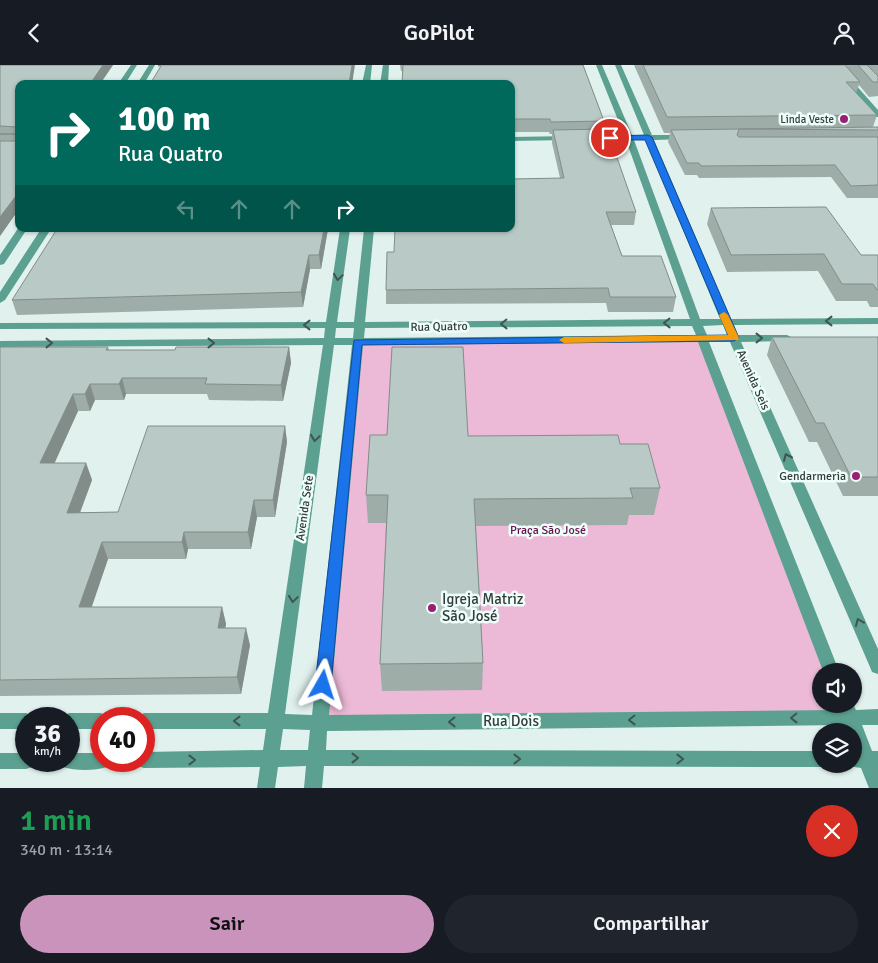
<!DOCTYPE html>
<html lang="pt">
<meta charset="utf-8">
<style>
:root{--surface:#171b24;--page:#20242c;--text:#f1f3f6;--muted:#9ea1a6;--accent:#ca93bc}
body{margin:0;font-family:Signika,sans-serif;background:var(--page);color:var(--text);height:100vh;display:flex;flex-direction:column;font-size:19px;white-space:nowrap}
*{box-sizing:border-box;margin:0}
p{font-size:16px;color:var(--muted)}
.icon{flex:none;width:28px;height:28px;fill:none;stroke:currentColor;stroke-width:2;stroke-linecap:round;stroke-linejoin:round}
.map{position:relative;height:723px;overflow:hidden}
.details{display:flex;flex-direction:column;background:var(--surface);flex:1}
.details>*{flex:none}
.banner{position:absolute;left:15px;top:15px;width:500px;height:152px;border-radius:10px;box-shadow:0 1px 4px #0004;background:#00695c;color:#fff;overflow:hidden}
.tools{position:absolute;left:812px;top:598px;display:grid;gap:10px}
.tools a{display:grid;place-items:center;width:50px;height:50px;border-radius:50%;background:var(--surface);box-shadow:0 1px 4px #0004;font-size:25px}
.speed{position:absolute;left:15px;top:642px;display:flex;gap:10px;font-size:25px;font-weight:700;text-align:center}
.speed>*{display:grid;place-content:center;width:65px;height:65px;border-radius:50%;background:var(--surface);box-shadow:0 1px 4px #0004;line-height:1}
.speed small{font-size:12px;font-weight:400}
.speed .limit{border:8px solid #d22;background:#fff;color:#111}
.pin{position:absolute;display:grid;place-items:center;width:42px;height:42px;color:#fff;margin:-21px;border:2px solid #fff;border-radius:50%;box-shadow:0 1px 5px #0007}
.me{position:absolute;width:55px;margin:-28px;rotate:6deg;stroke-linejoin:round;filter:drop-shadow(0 0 4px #0008)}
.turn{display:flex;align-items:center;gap:18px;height:105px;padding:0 20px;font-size:22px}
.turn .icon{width:65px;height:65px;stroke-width:2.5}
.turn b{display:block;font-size:35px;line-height:42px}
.lanes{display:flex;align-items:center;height:48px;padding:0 20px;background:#0003;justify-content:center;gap:25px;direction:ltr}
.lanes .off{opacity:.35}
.round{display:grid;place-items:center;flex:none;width:52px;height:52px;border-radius:26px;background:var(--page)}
.overview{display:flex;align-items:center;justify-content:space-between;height:85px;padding:0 20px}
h1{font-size:30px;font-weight:600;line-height:38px;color:#1e9e55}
.action{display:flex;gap:10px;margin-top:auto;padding:10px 20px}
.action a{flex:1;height:58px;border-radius:30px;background:var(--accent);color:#111;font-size:20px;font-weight:600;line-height:58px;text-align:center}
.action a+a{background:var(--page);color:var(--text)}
header{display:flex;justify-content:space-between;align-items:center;height:65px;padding:0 20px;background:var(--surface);font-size:22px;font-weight:600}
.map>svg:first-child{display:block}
.green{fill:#ecb9d6}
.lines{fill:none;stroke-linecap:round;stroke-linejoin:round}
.minor{fill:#5ba090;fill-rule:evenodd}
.wall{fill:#9fada9}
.shaded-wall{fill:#828d8a}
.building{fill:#b9c9c5;stroke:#828d8a}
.oneway{stroke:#3e5550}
.route{fill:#1a73e8;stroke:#114b97}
.slow{fill:#f59e0b}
.poi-dot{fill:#9b1e75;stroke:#eefefa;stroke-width:2}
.labels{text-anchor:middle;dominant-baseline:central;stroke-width:5;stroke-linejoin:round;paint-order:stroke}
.far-poi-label{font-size:11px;fill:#353c3a;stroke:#eefefa;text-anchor:end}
.street-label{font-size:12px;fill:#353c3a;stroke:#eefefa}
.poi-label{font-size:12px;fill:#353c3a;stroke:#eefefa;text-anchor:end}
.park-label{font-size:12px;fill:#650f4b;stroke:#eefefa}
.near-poi-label{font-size:15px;fill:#353c3a;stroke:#eefefa;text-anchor:start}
.near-street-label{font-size:15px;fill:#353c3a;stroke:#eefefa}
</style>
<header><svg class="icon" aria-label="back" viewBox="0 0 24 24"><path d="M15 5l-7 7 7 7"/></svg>GoPilot<svg class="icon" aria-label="person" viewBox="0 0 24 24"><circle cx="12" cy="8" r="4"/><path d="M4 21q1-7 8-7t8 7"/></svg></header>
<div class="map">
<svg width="878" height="723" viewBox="0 0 878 723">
<rect width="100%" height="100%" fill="#e1f1ed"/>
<polygon class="green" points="703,274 832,606 821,606 821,639 845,639 850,652 319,658 358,277"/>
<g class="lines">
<g class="minor">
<polygon points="131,0 137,0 125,19 118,19"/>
<polygon points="149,0 155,0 144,19 137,19"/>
<polygon points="366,0 372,0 370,19 362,19"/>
<polygon points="383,0 389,0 388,19 380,19"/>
<path d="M596,0H602L632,70H644L615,0H621L652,70H686L690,72L686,74L654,75L731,254L878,253V259L734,260L738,270H787L793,273L787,276L741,277L878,584V609L872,607L870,602L730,277H709L839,606H823L698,277L363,280L329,650L839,645L837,639H853L856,645L878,644V660H862L872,686H878V723H869L861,703L848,701L847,699H854V666H847L845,660L327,666L326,685L821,686V699H828L821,702L324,701L322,723H304L306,701L278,702L275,723H257L260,702L144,703L138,701L136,696H144V687L263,685L266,664H144V654H136L138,651L144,648H268L323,280L0,282V276L324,273L325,263L0,264V258L326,257L340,164H350L337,257H354L364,164H374L365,257L690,254L626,75H593L589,73L593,71L624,70ZM634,75H646L720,254H700ZM723,260L727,270H707L703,261ZM692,261L696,270L364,273L365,263ZM336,263H354L353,273H335ZM334,280H352L312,650L285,649ZM283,664L310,665L308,685H280Z"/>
<polygon points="831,0 838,0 878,45 878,52 875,52"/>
<polygon points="571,71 572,73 568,75 511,76 511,72"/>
<polygon points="19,162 19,164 27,164 4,199 0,200 0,190"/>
<polygon points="41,164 51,164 5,235 0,238 0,227"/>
<polygon points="0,648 26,648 32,651 34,654 26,654 26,664 0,664"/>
<polygon points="69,648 101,648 107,651 109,654 101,654 101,664 69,664 69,654 61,654 63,651"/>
<polygon points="0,688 26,688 26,696 35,696 32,702 26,704 0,704"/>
<path d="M69,688H101V696H110L107,702C95,706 75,706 63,702L60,696H69Z"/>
</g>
</g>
<g class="wall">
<polygon points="0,0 113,0 100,19 19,19 19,144 0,171"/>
<polygon points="400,0 583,0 604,56 603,65 636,147 634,160 611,160 622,191 676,232 673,247 608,247 606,238 386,239 386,225 394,187 560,113 552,78 552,69 550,69 549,67 511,67 511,19 401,6"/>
<polygon points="634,0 878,0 878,31 869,32 859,20 856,28 877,50 873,62 878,62 878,133 847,133 831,112 699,113 697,110 685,110 668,77 670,68 664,68"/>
<polygon points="711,143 861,190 878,190 878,242 870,242 867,236 836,236 818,206 727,207 707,159"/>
<polygon points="328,164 321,204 310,204 303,242 17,250 12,235"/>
<polygon points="772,272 878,272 878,431 843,431 817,377 809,377 767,290"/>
<polygon points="0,282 108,282 109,285 175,285 289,282 291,298 283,336 209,335 207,329 126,329 124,335 95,335 90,346 78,346 54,398 86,398 92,415 80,447 118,447 285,361 287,377 275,452 257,452 251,484 188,484 186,494 108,494 91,542 222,542 226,559 225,563 250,580 241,629 0,631"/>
<polygon points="387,370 468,371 620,379 660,423 654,450 629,450 627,460 476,461 483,598 482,625 382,626 380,599 386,458 368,458 366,430"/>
</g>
<g class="shaded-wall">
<polygon points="103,0 113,0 100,19 90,19"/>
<polygon points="352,0 355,0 352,19 349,19"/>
<polygon points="19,127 19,144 0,171 0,152"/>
<polygon points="324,164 328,164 321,204 319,190"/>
<polygon points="309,190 310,204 303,242 301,227"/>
<polygon points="289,282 291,298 283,336 281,320"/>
<polygon points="122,313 126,329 124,335 119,319"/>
<polygon points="90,319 95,335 90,346 85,329"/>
<polygon points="73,329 78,346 47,415 40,398"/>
<polygon points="285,361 287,377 275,452 273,435"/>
<polygon points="86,398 92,415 74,464 67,448"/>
<polygon points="254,435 257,452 251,484 248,467"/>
<polygon points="184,467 188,484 186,494 182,477"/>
<polygon points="102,477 108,494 86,559 79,542"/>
<polygon points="222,542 226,559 222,580 218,563"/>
<polygon points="246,563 250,580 241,629 237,612"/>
</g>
<g class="building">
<polygon points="0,0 103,0 90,19 19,19 19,127 0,152 0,76 15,76 17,75 17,69 0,69 15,69 17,67 17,62 0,61"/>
<polygon points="159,0 352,0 349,19 150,19 161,1 158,1"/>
<polygon points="403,0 583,0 604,56 551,57 550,54 511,54 511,19 402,19"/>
<polygon points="643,0 845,0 860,17 846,17 877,50 667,52"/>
<polygon points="858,0 867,0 878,11 878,17 873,17"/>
<polygon points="878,62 878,65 739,64 737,70 739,72 878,72 878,120 851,121 835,100 701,101 699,98 687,98 671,65"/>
<polygon points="607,64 636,147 606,147 622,191 661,191 676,232 610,232 608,223 386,225 387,187 394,187 395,164 511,164 511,114 564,113 553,65"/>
<polygon points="826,142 861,190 878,190 878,225 877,225 873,219 842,219 824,189 731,190 711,143"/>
<polygon points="57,164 324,164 319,190 309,190 301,227 12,235"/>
<polygon points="772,272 878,272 878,412 851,412 824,358 816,358"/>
<polygon points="0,282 108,282 106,285 175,285 176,282 289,282 281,320 205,319 207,313 122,313 119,319 90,319 85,329 73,329 40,398 86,398 67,448 118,447 148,361 285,361 273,435 254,435 248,467 184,467 182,477 102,477 79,542 222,542 218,563 246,563 237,612 0,615"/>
<polygon points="392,282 463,282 468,371 618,370 620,379 648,379 660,423 630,423 633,433 474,434 483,598 380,599 388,430 366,430 370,370 387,370"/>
</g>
<defs><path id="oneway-chevron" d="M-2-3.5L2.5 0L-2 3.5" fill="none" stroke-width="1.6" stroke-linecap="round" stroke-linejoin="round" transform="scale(1.25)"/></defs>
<g class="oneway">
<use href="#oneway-chevron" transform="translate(338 212) rotate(98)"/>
<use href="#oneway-chevron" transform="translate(829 256) rotate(180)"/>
<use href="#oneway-chevron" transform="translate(667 258) rotate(179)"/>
<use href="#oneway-chevron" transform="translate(504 259) rotate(179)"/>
<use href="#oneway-chevron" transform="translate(307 260) rotate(180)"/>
<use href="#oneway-chevron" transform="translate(759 273)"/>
<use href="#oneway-chevron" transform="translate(49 278)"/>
<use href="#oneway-chevron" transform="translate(211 278)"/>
<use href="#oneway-chevron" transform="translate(315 373) rotate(98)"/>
<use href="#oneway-chevron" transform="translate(787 392) rotate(-114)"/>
<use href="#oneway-chevron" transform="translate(293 534) rotate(98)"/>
<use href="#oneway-chevron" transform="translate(859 557) rotate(-113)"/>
<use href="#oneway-chevron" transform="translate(794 653) rotate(179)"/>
<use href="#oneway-chevron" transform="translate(632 655) rotate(179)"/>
<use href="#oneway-chevron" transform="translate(237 656) rotate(180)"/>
<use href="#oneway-chevron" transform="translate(452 657) rotate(179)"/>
<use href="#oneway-chevron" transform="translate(355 693)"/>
<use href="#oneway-chevron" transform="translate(517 694)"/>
<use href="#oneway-chevron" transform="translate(680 694)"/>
<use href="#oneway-chevron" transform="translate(192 695)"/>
</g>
<polygon class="route" points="648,70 652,72 739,273 734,276 362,280 331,620 328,625 323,627 318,625 315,620 354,275 728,270 645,75 610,75 606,73 610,71"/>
<polygon class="slow" points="724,247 728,250 739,273 738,275 564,278 559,275 564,272 728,270 719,250"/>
<g class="poi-dot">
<circle cx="844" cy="54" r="5"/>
<circle cx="856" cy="411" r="5"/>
<circle cx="432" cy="543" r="5"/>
</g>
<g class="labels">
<g class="far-poi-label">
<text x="834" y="54">Linda Veste</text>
</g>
<g class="street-label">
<text transform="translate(439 262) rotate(-1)">Rua Quatro</text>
<text transform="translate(753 315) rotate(66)">Avenida Seis</text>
<text transform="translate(305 443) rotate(-82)">Avenida Sete</text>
</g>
<g class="poi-label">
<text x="846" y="411">Gendarmeria</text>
</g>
<g class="park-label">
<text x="548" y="465">Praça São José</text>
</g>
<g class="near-poi-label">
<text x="442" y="534">Igreja Matriz<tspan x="442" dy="17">São José</tspan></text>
</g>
<g class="near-street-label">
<text x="511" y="656">Rua Dois</text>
</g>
</g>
</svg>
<div class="tools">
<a><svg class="icon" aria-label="sound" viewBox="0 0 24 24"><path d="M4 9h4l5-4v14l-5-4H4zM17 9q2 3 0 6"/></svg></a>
<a><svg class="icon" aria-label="layers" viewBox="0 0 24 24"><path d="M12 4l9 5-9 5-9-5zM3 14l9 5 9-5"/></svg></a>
</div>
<div class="speed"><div>36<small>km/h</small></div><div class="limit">40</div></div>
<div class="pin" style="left:610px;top:73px;background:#d93025"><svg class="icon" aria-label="arrive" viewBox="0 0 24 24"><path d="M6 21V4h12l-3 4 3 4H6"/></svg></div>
<svg class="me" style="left:323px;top:620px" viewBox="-20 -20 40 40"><path d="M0-17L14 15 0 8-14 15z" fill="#1a73e8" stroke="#fff" stroke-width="4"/></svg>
<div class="banner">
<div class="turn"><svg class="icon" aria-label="right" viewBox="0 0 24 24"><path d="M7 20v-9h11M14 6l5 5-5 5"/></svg><div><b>100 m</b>Rua Quatro</div></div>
<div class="lanes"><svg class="icon off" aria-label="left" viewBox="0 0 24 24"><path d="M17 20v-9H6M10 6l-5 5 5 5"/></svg><svg class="icon off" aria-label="ahead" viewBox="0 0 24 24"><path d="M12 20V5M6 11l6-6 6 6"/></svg><svg class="icon off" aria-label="ahead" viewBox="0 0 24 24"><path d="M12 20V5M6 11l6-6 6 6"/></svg><svg class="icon" aria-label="right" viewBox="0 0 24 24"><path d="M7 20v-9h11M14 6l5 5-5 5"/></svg></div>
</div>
</div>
<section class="details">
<div class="overview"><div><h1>1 min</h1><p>340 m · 13:14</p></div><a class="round" style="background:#d93025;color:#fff"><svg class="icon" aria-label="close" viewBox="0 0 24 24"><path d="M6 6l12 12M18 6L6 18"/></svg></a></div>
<div class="action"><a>Sair</a><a>Compartilhar</a></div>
</section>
